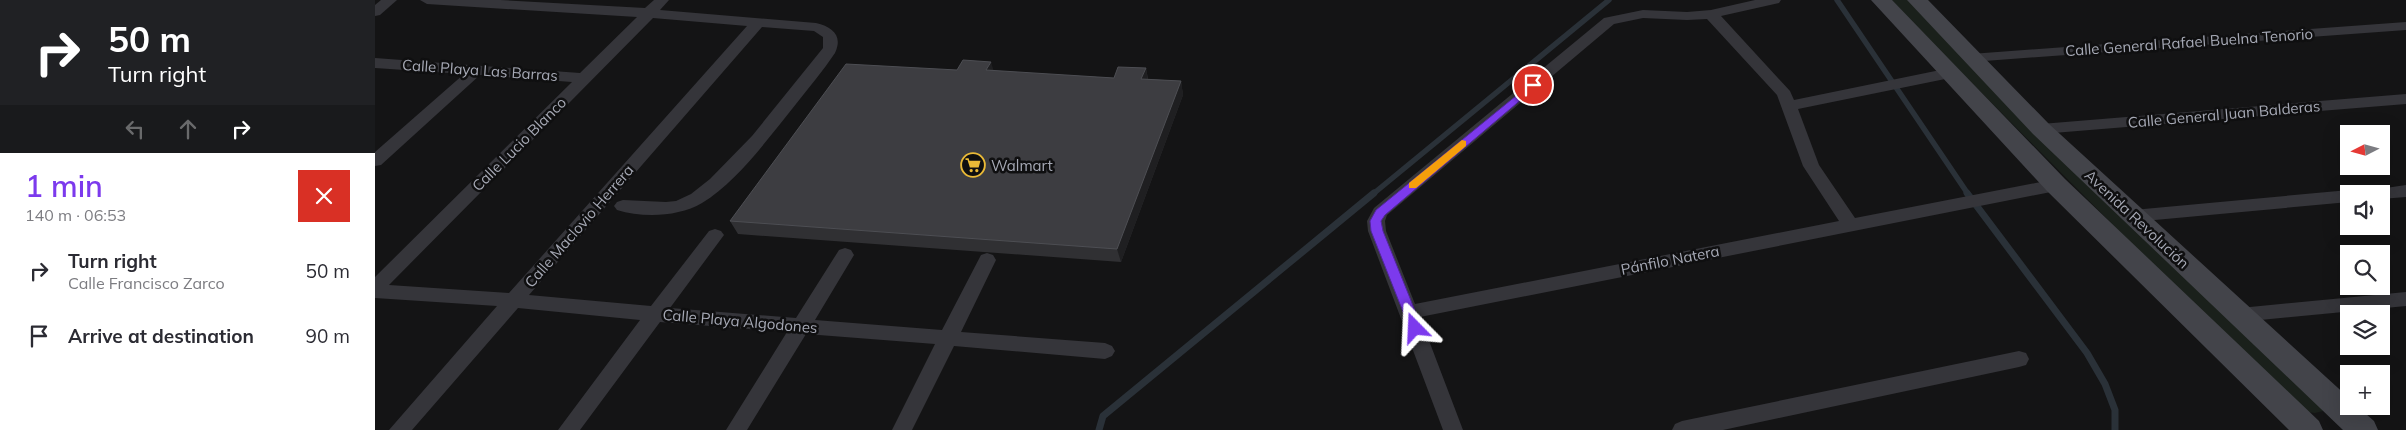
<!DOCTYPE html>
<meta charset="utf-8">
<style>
:root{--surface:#fff;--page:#f2f2f3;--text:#2b2b33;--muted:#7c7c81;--accent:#7c3aed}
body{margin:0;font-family:Mulish,sans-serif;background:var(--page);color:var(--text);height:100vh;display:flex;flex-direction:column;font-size:19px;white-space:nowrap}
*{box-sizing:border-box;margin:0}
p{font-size:16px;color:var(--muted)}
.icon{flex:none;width:28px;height:28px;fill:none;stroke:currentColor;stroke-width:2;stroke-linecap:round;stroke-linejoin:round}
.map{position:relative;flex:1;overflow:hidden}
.panel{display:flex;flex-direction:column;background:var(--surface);width:375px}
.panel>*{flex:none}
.top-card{background:#202124;color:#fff;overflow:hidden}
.needle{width:32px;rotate:264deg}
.tools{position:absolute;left:1965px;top:125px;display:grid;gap:10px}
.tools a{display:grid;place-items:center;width:50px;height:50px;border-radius:0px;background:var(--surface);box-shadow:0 5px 20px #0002;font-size:25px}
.pin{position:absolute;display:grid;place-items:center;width:42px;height:42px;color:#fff;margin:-21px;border:2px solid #fff;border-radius:50%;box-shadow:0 1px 5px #0007}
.me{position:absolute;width:55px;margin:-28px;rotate:339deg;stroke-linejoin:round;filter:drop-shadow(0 0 4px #0008)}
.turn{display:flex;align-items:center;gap:18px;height:105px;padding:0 25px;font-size:22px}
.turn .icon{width:65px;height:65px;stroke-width:2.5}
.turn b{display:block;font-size:35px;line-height:42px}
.lanes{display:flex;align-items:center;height:48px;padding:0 25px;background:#0003;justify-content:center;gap:25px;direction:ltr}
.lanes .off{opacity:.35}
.round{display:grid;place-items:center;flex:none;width:52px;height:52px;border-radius:0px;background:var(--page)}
.overview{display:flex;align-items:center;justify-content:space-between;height:85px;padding:0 25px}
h1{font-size:30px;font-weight:600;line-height:38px;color:var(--accent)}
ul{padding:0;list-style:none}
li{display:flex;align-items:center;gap:15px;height:65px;padding:0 25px}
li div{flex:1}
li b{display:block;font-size:19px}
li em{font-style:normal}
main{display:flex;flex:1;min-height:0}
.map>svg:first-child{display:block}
.green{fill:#1a201b}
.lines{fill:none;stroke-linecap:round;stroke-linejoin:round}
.stream-far1{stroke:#2a3138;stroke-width:5.5}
.stream{stroke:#2a3138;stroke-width:7}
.street{fill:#35353a;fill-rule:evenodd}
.secondary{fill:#43444a;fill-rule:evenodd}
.wall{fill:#303033}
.shaded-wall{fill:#1f1f21}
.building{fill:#3d3d41;stroke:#4d4e53}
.route{fill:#7c3aed;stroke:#51269a}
.slow{fill:#f59e0b}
.labels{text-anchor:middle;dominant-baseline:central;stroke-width:5;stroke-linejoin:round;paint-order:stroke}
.street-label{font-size:15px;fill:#a6a9b5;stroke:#0f0f10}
.poi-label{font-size:15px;fill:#a6a9b5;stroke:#0f0f10;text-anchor:start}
</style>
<main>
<section class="panel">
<div class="top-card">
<div class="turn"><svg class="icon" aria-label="right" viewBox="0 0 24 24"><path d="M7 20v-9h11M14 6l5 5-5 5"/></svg><div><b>50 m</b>Turn right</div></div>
<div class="lanes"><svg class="icon off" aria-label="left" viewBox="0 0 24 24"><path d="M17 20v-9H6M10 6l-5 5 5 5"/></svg><svg class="icon off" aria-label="ahead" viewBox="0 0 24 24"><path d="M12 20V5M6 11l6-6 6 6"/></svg><svg class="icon" aria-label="right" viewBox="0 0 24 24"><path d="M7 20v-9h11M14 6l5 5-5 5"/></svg></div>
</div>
<div class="overview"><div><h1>1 min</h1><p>140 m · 06:53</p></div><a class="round" style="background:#d93025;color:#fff"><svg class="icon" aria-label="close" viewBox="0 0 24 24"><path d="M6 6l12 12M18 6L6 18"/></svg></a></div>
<ul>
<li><svg class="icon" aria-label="right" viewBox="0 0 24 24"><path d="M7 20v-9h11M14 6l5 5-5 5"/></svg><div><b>Turn right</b><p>Calle Francisco Zarco</p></div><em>50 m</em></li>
<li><svg class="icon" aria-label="arrive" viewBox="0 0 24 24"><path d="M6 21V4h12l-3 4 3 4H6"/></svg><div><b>Arrive at destination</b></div><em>90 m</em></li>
</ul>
</section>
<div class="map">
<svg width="2031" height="430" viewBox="0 0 2031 430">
<rect width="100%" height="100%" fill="#141415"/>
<polygon class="green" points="1511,0 1535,0 1946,404 1948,411 1940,413 1931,412 1763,250 1586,72"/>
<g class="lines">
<g class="stream-far1">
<polyline points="1462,0 1593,194"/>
<polyline points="998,194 1234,0"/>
</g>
<g class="stream">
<polyline points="1592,193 1712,353 1730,384 1740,410 1740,430"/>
<polyline points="724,430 728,416 999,193"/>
</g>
<g class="street">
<polygon points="6,0 22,0 5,15 0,16 0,5"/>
<path d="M45,0H125L270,8L279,0H294L285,10L441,23C458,27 468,36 460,53C448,71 434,87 421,104C395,136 362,182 327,203C303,217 268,218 242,210L239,206L242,202L248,200L291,202L301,201L316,194L335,179L377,136L448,48V37L439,31L387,27L154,295L276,306L334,231L340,229L346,231L349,235L295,308L421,318L464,250L470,248L476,250L479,255L440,320L567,330L606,255L612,253L618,255L621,260L586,332L730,343L737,346L740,351L737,356L730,359L579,346L537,430H517L560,344L431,334L372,430H351L412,332L285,322L205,430H183L265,320L143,308L37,430H14L122,306L0,298V277L197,82L105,75L6,165L0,166V152L89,74L0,68V58L205,73L262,17L52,4ZM278,18L372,26L134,293L14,285Z"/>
<path d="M1380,0H1406L1404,3L1346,16L1415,91L1419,100L1575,68L1583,73L1575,78L1423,109L1444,165L1480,218L1681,179L1687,181L1690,185L1687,189L1681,191L1045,317L1088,430H1068L993,231L992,221L999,208L1229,18L1268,10L1312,12L1336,10ZM1268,18L1312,20L1332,19L1402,95L1428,166L1464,221L1040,304L1011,231L1010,221L1012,215L1239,24Z"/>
<polygon points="2031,22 2031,30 1596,62 1589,58 1596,54"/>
<polygon points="2031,94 2031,104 1666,134 1660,133 1658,129 1660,125 1666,124"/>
<polygon points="2031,185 2031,197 2006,199 2006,194 1995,194 1997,190"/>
<polygon points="1974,190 1981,194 1974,194 1974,202 1758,222 1752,220 1749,216 1752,212 1758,210"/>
<polygon points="2031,292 2031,306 1865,322 1858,320 1855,315 1858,310 1865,308"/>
<polygon points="1644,351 1651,353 1654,359 1651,365 1644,367 1348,430 1297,430 1300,424 1307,421"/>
</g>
<g class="secondary">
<polygon points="1496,0 1517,0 1690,179 1944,421 1948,430 1914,430 1672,191"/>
<polygon points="1532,0 1553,0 1674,124 1974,398 1974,406 1982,406 1999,421 2003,430 1968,430 1658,134"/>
</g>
</g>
<polygon class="wall" points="771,68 773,79 806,81 808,95 746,262 363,234 355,221 582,70 619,71 739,78"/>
<g class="shaded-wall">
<polygon points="616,62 620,75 611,70"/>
<polygon points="771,68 773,82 766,79"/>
<polygon points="806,81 808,95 746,262 742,249"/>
</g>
<polygon class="building" points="588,60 616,62 611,70 739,78 743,67 771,68 766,79 806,81 742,249 355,221 471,64 582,70"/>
<polygon class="route" points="1158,82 1163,85 1161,87 1010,215 1006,221 1008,231 1047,328 1040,333 1036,332 996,231 995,221 1001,210"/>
<polygon class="slow" points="1087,140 1091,141 1091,146 1041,188 1034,188 1034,183"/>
<defs>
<g id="supermarket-ring" transform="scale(1.25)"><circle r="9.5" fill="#0f0f10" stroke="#eaba37" stroke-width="1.5"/><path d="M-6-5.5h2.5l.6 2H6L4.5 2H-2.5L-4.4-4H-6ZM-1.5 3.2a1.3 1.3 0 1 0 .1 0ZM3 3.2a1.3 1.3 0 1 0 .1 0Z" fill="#eaba37"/></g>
</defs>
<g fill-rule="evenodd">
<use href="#supermarket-ring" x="598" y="165"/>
</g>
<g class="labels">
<g class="street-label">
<text transform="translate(1814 42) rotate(-4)">Calle General Rafael Buelna Tenorio</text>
<text transform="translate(105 70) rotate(4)">Calle Playa Las Barras</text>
<text transform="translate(1849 114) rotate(-5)">Calle General Juan Balderas</text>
<text transform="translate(144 144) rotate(-45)">Calle Lucio Blanco</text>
<text transform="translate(1762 219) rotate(43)">Avenida Revolución</text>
<text transform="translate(204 226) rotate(-49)">Calle Maclovio Herrera</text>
<text transform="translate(1295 260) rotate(-11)">Pánfilo Natera</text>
<text transform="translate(365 321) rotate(5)">Calle Playa Algodones</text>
</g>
<g class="poi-label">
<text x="616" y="165">Walmart</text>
</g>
</g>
</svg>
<div class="tools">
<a><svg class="needle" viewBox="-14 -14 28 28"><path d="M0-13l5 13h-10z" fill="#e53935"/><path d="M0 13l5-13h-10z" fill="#7c7c81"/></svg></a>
<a><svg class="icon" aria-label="sound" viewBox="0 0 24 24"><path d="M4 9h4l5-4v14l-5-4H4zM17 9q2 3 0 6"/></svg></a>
<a><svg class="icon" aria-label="search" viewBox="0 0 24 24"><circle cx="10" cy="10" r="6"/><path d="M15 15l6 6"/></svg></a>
<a><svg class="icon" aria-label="layers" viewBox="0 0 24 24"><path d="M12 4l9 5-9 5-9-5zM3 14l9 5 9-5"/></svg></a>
<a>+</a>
</div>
<div class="pin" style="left:1158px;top:85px;background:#d93025"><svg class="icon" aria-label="arrive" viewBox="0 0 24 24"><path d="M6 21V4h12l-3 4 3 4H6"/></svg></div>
<svg class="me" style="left:1040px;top:328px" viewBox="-20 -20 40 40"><path d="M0-17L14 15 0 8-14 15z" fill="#7c3aed" stroke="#fff" stroke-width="4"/></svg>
</div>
</main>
